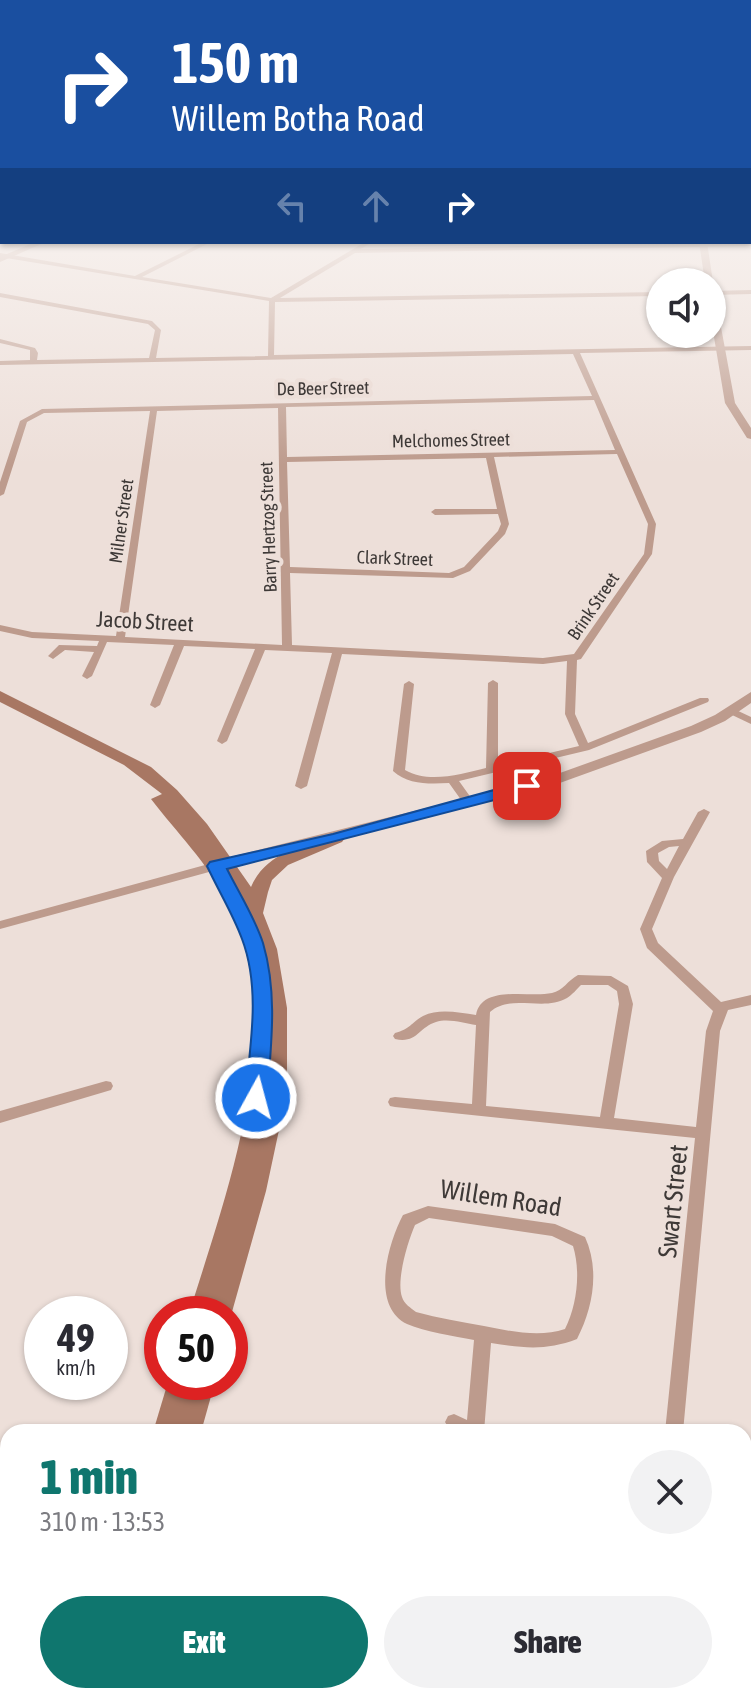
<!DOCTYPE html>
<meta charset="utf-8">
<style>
:root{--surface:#fff;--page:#f2f2f3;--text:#2b2b33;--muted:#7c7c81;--accent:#0f766e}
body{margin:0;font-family:"Asap Condensed",sans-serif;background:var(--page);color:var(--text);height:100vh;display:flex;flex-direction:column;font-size:30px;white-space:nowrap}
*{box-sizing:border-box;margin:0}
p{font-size:26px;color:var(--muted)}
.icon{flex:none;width:44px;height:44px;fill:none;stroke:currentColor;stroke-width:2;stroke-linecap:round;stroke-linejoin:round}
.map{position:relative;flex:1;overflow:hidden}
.details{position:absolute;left:0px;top:1424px;width:752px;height:280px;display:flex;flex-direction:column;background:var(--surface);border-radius:24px 24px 0 0;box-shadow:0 2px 6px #0004}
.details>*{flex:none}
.top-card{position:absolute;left:0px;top:0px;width:752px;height:244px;box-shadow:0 2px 6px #0004;background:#1a4fa0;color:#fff;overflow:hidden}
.tools{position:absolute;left:646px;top:268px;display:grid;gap:16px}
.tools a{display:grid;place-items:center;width:80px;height:80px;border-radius:50%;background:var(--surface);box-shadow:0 2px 6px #0004;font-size:40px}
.speed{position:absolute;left:24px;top:1296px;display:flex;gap:16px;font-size:40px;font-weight:700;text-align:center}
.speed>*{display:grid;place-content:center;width:104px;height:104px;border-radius:50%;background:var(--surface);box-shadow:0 2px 6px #0004;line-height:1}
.speed small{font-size:20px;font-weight:400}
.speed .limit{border:12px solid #d22;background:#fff;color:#111}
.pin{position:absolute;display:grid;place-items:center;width:68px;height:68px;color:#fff;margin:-34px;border-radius:16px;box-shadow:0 4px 12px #0006}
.me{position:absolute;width:88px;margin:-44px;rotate:7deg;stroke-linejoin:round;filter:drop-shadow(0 0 6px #0008)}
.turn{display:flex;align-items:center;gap:28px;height:168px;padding:0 40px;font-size:36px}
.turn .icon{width:104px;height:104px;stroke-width:2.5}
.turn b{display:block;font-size:56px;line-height:68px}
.lanes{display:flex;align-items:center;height:76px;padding:0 40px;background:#0003;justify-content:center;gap:40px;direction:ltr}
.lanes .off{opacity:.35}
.round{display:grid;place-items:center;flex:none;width:84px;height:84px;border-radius:42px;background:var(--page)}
.head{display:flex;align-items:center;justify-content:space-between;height:136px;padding:0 40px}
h1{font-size:48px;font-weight:800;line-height:60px;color:var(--accent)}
.button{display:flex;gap:16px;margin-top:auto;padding:16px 40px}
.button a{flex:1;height:92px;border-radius:48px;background:var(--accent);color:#fff;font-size:32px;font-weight:800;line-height:92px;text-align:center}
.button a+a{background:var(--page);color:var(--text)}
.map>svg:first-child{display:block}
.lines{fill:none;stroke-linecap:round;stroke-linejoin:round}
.minor{fill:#bd9b8d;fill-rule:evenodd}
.tertiary{fill:#bd9b8d;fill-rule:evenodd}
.secondary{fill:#a87763;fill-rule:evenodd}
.route{fill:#1a73e8;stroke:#114b97;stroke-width:2}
.labels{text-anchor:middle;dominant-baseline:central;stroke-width:8;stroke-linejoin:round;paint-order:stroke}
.far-street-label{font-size:18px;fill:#3e3937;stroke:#eddfd9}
.street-label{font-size:22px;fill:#3e3937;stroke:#eddfd9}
.near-street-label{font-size:26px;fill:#3e3937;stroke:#eddfd9}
</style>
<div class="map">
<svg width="751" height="1704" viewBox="0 0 751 1704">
<rect width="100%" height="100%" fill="#eddfd9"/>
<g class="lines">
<g class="minor">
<polygon points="750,227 751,227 750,231"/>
<path d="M203,242H211L142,277L271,298L365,242H372L361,249L751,242V246L355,253L280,298L660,292V296L275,302L274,355L751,346V350L580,353L656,524L652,554L581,659L577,660L575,714L588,743L700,698H708L709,700L708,702L589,750L459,781L474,802L468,805L464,804L449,783C430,784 408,785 393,771L404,684L409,681L414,684L405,770C429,784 461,774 486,768L488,683L493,680L498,683V765L579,746L565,714L567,661L543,664L342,654L307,786L301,789L295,786L332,653L265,650L227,741L222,744L217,741L255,649L184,646L160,705L155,708L150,705L174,645L107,642L92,676L87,679L82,676L94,652L65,650L53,659L48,656L59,645L97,646L99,641L32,638L0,631V625L32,632L116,636L150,411L44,413L27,422L4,494L0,496V482L20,421L42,409L592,396L573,354L0,365V361L30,360V350L0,343V339L35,348L38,353L37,360L149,358L155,330L148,324L0,297V293L152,321L161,330L156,358L268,356L269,301L0,257V253L135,276ZM594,400L615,450L287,457L286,407ZM278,408L282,645L125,637L157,411ZM617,454L648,524L644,554L574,654L543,658L292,645L290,573L453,578L470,571L505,534L509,524L494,457ZM486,458L497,509H435L431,512L435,515L498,514L501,524L498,531L464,567L449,573L290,567L287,462Z"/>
<polygon points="751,290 751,294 712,295 712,291"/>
<polygon points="734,709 751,717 751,724 730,714 729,712"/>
<path d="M704,809L710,812L674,877L652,929L658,943L721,1002L751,995V1005L728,1010L720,1031L683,1432H665L695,1138L395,1107L390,1106L388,1102L390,1098L395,1097L472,1104L476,1025C464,1023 448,1018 436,1022C419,1027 417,1044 395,1039L393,1036L395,1033C410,1029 411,1023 423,1016C440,1008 459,1013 476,1015C482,984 529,998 552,993C563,991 568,980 578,975L611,976L628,986L633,1004L614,1118L696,1127L706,1031L713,1011L647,948L640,929L662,878L647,862L646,851L662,841L683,839L698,812ZM679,846L667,869L659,861L658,853L669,847ZM581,985H608L617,991L619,1004L600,1117L486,1106L490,1012C511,993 543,1012 567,998C572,995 577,989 581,985Z"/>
<polygon points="216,862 220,863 222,866 220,869 0,929 0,921"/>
<polygon points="106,1081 111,1082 113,1086 111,1090 0,1123 0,1111"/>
<path d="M428,1206L555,1224L585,1237C600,1270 593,1308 577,1339C546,1351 523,1348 491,1343L484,1432C470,1432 452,1436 445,1422L448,1416L454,1414L467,1420L474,1340C454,1336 425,1332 407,1324C370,1306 388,1243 403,1215ZM429,1218L552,1236L573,1246C581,1272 577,1305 565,1329C539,1338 510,1331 484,1326C462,1322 438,1318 416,1312C411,1308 404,1304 402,1297C396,1280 408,1241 415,1225Z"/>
<polygon points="744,1487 751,1488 751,1506 744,1505"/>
</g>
<g class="tertiary">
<polygon points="35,242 46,242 0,262 0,257"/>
<polygon points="699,242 707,242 713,282 712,284 705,282"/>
<polygon points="712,297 716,300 735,403 751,428 751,439 747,438 725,403 712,325"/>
<polygon points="751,692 751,703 725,721 701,732 557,784 216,871 208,866 210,862 546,778 691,726 715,715"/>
</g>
<g class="secondary">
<path d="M0,691L151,767L177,790L207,824L251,887C265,854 300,847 330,834L336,833L345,838L342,842L288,865L272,880L268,892L263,913L277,949L287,1008V1069L279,1130L266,1191L230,1319V1314H189C227,1190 291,1026 227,901C207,862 177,833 151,799L162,794L124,765L0,702Z"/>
<polygon points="168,1382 215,1382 201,1432 153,1432"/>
<polygon points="78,1696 136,1696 135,1704 74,1704"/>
</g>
</g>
<linearGradient id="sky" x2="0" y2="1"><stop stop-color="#7ba5de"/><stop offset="0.49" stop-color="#f7f1ee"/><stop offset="1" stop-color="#f7f1ee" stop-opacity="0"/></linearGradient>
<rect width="751" height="465" fill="url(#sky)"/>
<path class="route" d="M527,781L535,786L533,790L227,869C239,893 255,918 263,943C278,994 271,1046 267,1098L256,1107L248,1104L245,1098C250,1047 261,989 242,939C233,914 218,890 207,866L210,862L333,834Z"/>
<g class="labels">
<g class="far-street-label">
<text transform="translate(323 388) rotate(-1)">De Beer Street</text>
<text transform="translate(451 440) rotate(-1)">Melchomes Street</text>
<text transform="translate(121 521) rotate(-82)">Milner Street</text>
<text transform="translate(268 527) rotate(-92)">Barry Hertzog Street</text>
<text transform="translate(395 558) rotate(2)">Clark Street</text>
<text transform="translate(593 606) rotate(-56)">Brink Street</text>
</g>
<g class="street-label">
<text transform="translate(145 621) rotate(3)">Jacob Street</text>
</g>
<g class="near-street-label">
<text transform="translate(501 1198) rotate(9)">Willem Road</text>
<text transform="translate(673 1201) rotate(-84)">Swart Street</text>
</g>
</g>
</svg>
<div class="tools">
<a><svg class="icon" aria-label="sound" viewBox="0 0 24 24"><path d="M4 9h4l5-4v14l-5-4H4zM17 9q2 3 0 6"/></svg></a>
</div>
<div class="speed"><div>49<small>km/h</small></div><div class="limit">50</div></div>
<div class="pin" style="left:527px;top:786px;background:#d93025"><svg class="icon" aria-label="arrive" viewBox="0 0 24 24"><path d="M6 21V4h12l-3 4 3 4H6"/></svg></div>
<svg class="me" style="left:256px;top:1098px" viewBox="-20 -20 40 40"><circle r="17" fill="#1a73e8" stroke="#fff" stroke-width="3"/><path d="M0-11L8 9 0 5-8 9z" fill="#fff"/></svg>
<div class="top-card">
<div class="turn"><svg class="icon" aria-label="right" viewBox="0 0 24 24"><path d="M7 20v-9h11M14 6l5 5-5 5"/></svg><div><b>150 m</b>Willem Botha Road</div></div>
<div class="lanes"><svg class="icon off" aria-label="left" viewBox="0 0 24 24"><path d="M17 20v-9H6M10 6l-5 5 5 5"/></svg><svg class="icon off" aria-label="ahead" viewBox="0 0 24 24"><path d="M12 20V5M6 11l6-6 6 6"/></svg><svg class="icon" aria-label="right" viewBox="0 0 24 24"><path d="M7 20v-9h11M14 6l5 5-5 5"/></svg></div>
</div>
<section class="details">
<div class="head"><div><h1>1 min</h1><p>310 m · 13:53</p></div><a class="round"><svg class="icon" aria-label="close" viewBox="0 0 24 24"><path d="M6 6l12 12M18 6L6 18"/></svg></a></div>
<div class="button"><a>Exit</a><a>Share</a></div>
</section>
</div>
